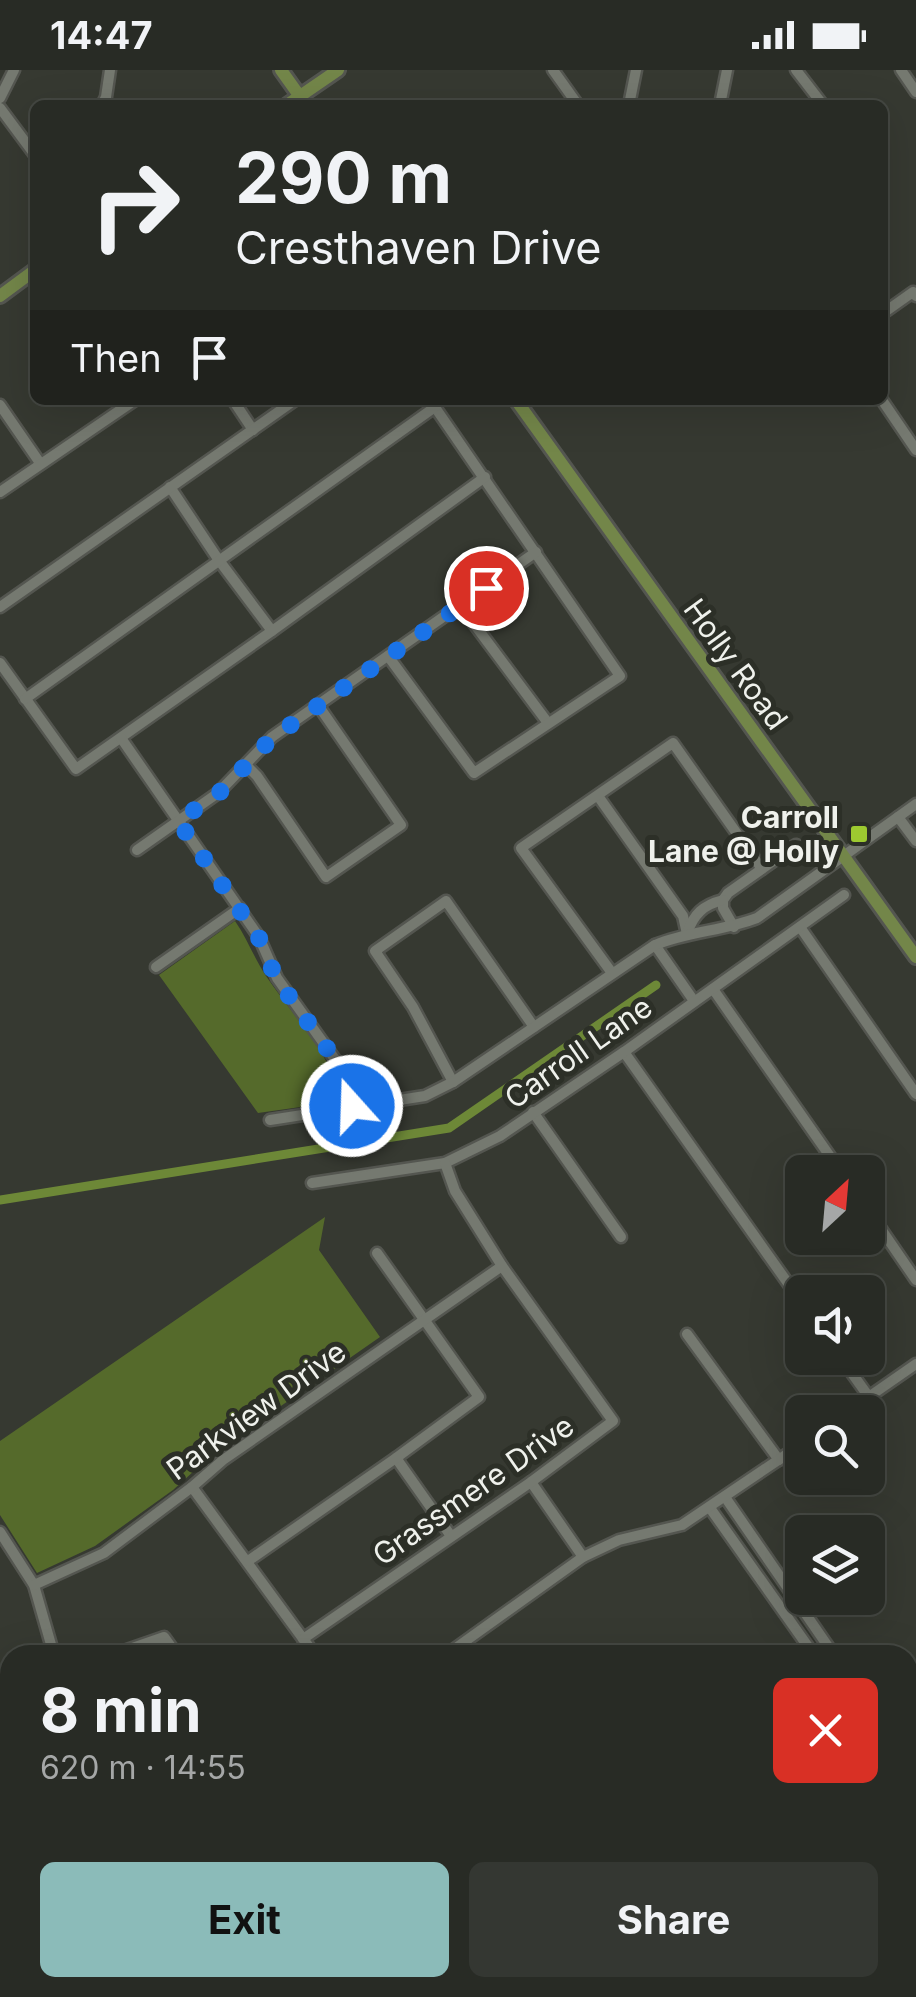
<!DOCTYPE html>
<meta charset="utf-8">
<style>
:root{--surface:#282b25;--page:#343732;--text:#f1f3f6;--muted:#a5a7a7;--line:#444742;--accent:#8bbbb9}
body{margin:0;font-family:Inter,sans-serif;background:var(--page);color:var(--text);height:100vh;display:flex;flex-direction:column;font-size:38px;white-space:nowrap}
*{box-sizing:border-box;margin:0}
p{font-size:32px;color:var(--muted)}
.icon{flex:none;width:55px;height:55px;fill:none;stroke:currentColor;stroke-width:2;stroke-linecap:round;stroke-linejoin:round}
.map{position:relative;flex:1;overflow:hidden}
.side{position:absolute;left:0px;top:1575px;width:918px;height:352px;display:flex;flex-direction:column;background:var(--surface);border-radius:30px 30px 0 0;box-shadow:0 10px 40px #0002,0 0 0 2px var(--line)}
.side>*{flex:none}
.guide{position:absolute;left:30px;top:30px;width:858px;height:305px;border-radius:15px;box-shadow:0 10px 40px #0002,0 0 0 2px var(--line);background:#282b25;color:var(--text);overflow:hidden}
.needle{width:65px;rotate:26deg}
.controls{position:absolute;left:785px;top:1085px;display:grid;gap:20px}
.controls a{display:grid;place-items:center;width:100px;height:100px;border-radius:15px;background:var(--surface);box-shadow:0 10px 40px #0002,0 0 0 2px var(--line);font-size:50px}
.pin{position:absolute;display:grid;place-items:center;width:85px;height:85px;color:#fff;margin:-42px;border:5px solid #fff;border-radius:50%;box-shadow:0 2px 10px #0007}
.me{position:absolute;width:110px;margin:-55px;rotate:340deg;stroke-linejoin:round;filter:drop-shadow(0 0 8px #0008)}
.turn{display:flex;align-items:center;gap:35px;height:210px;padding:0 40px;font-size:45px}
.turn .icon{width:130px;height:130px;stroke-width:2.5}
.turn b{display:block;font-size:70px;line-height:85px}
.then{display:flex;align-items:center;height:95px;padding:0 40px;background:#0003;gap:20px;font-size:38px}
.round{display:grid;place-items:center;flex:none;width:105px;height:105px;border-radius:15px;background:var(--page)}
.summary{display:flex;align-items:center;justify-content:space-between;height:170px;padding:0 40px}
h1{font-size:60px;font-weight:700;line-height:75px}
.cta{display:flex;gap:20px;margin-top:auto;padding:20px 40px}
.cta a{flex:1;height:115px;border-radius:15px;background:var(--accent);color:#111;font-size:40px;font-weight:700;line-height:115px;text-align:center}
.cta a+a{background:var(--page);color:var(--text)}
.status{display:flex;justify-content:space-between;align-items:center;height:70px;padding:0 50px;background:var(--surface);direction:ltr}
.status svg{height:28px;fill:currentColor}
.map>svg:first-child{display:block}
.green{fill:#556a2b}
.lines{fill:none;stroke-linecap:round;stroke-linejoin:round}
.canal{stroke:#6d8837;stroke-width:9}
.minor-casing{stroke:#545650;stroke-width:15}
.major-casing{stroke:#545650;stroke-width:18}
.minor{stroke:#757970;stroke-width:10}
.major{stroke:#738649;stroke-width:12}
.route{stroke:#1a73e8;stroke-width:18;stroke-dasharray:0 32.4}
.poi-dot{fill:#9dca30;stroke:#2c2f27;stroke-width:4}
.labels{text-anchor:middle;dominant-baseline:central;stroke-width:10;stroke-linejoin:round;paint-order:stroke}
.street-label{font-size:30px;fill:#eff1ec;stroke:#2c2f27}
.poi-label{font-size:30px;font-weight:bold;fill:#eff1ec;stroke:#2c2f27;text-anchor:end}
</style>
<div class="status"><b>14:47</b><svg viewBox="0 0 49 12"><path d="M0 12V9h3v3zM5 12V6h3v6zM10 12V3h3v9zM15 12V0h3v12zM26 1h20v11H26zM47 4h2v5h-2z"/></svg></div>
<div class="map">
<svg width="916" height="1927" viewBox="0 0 916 1927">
<rect width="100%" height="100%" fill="#363931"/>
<g class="green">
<path d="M235,851C247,868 254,888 266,906C292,944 332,986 343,1031L258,1043L159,905Z"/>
<polygon points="325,1147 319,1180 380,1267 215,1382 173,1420 95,1476 37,1503 0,1445 0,1371"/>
</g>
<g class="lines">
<polyline class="canal" points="0,1130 449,1058 656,915"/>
<g class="minor-casing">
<g id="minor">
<polyline points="553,0 578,35"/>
<polyline points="796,0 823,35"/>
<polyline points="901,0 916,22"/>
<polyline points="0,28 14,0"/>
<polyline points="102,35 106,27 110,0"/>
<polyline points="629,35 636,0"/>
<polyline points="720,35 727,0"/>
<polyline points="0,38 35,85"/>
<polyline points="882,244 913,222 916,226"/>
<polyline points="233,330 253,360"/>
<polyline points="882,330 916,380"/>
<polyline points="0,335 40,393"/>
<polyline points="170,417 218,489 272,561"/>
<polyline points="0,422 135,330"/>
<polyline points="460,535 548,653"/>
<polyline points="0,537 295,330"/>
<polyline points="388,586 474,703 620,606 430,330"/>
<polyline points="0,593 76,699 272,561 485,407"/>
<polyline points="25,629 435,337"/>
<polyline points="121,668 259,867 277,908 347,1006 352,1036"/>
<polyline points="246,695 257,706 326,807 401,755 318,635"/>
<polyline points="598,726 683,846 687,864"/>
<polyline points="898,747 916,771"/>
<polyline points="137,780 218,723 272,667 536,482"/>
<polyline points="734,857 723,838 723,830 728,823 796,775"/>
<polyline points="800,857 916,1024"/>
<path d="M687,863C694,844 703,835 723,830"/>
<polyline points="655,875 694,931"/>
<polyline points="156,897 240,838"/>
<polyline points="612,903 521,778 673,673 762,799"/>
<polyline points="713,919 841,1102"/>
<polyline points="624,982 802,1233"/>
<polyline points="453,1012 413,937 375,881 446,831 534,957"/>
<polyline points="533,1042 621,1167"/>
<path d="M270,1050L425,1026L453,1012L655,875C688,861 724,861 757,848L916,734"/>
<polyline points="312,1113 445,1093 500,1066 624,982 844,825"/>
<polyline points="868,1140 916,1210"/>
<polyline points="687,1264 779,1390"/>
<polyline points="841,1288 869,1327"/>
<polyline points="847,1342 916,1294"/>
<polyline points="396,1388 451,1466"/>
<polyline points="531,1412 583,1487"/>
<polyline points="192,1417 315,1585"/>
<polyline points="725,1427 834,1585"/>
<polyline points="710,1438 814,1585"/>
<polyline points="0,1462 34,1515 54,1585"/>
<polyline points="248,1491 396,1388 479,1327 377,1183"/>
<polyline points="34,1515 104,1483 192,1417 223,1390 502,1196"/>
<polyline points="303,1569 531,1412 613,1351 502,1196 455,1121 445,1093"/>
<polyline points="112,1585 164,1567 177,1585"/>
<polyline points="446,1585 583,1487 619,1470 682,1455 802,1374"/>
<polyline points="908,1688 916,1700"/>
<polyline points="908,1720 916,1732"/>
<polyline points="0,1789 10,1803"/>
<polyline points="0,1816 10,1809"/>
<polyline points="124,1918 129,1927"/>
<polyline points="413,1918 420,1927"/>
<polyline points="502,1918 509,1927"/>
<polyline points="866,1918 872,1927"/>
<polyline points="13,1927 27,1918"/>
<polyline points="255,1927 261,1918"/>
<polyline points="385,1927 398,1918"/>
</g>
</g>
<g class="major-casing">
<g id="major">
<polyline points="281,0 306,35"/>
<polyline points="287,35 338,0"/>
<polyline points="0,226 35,200"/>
<polyline points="516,330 916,887"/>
<polyline points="908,1879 916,1873"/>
<polyline points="839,1927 853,1918"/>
</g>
</g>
<use href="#minor" class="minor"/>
<use href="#major" class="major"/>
</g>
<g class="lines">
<polyline class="route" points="352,1036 347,1006 276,908 259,868 178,751 218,724 272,668 486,518"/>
</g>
<rect class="poi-dot" x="849" y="754" width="20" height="20" rx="5"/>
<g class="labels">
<g class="street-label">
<text transform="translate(736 594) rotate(54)">Holly Road</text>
<text transform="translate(578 982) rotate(-35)">Carroll Lane</text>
<text transform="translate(256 1340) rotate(-36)">Parkview Drive</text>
<text transform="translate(473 1420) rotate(-35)">Grassmere Drive</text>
</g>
<g class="poi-label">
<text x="839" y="747">Carroll<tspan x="839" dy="34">Lane @ Holly</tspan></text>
</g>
</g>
</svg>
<div class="controls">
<a><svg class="needle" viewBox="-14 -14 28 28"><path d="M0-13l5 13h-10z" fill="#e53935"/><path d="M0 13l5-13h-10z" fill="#a5a7a7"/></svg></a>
<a><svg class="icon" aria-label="sound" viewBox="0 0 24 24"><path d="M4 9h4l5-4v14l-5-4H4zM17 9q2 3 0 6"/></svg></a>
<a><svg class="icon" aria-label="search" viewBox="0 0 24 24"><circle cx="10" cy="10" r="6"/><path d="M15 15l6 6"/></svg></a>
<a><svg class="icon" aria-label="layers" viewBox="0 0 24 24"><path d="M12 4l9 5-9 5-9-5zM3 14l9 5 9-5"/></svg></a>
</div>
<div class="pin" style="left:486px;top:518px;background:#d93025"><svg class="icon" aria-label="arrive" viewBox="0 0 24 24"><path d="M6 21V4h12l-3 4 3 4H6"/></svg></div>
<svg class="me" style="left:352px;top:1036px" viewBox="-20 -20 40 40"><circle r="17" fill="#1a73e8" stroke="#fff" stroke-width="3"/><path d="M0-11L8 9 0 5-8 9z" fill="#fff"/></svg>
<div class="guide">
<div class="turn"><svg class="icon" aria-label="right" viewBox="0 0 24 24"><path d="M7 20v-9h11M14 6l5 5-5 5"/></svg><div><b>290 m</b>Cresthaven Drive</div></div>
<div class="then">Then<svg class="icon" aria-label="arrive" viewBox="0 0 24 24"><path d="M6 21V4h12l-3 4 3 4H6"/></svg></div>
</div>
<section class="side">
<div class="summary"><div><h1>8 min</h1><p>620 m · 14:55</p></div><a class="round" style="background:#d93025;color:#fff"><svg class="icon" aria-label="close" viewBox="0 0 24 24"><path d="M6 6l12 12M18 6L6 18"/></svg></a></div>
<div class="cta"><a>Exit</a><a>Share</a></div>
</section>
</div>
